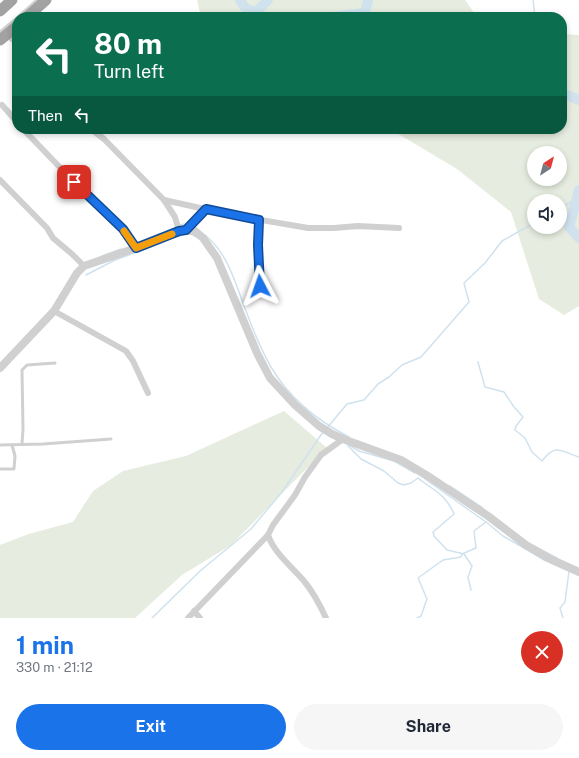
<!DOCTYPE html>
<meta charset="utf-8">
<style>
:root{--surface:#fff;--page:#f6f6f7;--text:#1f2937;--muted:#747a83;--accent:#1a73e8}
body{margin:0;font-family:"Public Sans",sans-serif;background:var(--page);color:var(--text);height:100vh;display:flex;flex-direction:column;font-size:15px;white-space:nowrap}
*{box-sizing:border-box;margin:0}
p{font-size:13px;color:var(--muted)}
.icon{flex:none;width:22px;height:22px;fill:none;stroke:currentColor;stroke-width:2;stroke-linecap:round;stroke-linejoin:round}
.map{position:relative;height:618px;overflow:hidden}
.side{display:flex;flex-direction:column;background:var(--surface);flex:1}
.side>*{flex:none}
.banner{position:absolute;left:12px;top:12px;width:555px;height:122px;border-radius:16px;box-shadow:0 2px 6px #0003;background:#0b6e4f;color:#fff;overflow:hidden}
.needle{width:26px;rotate:36deg}
.fabs{position:absolute;left:527px;top:146px;display:grid;gap:8px}
.fabs a{display:grid;place-items:center;width:40px;height:40px;border-radius:50%;background:var(--surface);box-shadow:0 2px 6px #0003;font-size:20px}
.pin{position:absolute;display:grid;place-items:center;width:34px;height:34px;color:#fff;margin:-17px;border-radius:8px;box-shadow:0 2px 6px #0006}
.me{position:absolute;width:44px;margin:-22px;rotate:356deg;stroke-linejoin:round;filter:drop-shadow(0 0 3px #0008)}
.turn{display:flex;align-items:center;gap:14px;height:84px;padding:0 16px;font-size:18px}
.turn .icon{width:52px;height:52px;stroke-width:2.5}
.turn b{display:block;font-size:28px;line-height:34px}
.then{display:flex;align-items:center;height:38px;padding:0 16px;background:#0003;gap:8px;font-size:15px}
.round{display:grid;place-items:center;flex:none;width:42px;height:42px;border-radius:21px;background:var(--page)}
.summary{display:flex;align-items:center;justify-content:space-between;height:68px;padding:0 16px}
h1{font-size:24px;font-weight:700;line-height:30px;color:var(--accent)}
.cta{display:flex;gap:8px;margin-top:auto;padding:8px 16px}
.cta a{flex:1;height:46px;border-radius:24px;background:var(--accent);color:#fff;font-size:16px;font-weight:700;line-height:46px;text-align:center}
.cta a+a{background:var(--page);color:var(--text)}
.map>svg:first-child{display:block}
.green{fill:#e6ecdf;fill-rule:evenodd}
.lines{fill:none;stroke-linecap:round;stroke-linejoin:round}
.stream{stroke:#cfe2ee;stroke-width:1.5}
.river{stroke:#cfe2ee;stroke-width:10}
.service{stroke:#d0d0d0;stroke-width:3}
.minor{stroke:#d0d0d0;stroke-width:6}
.tertiary{stroke:#d0d0d0;stroke-width:8}
.trunk{stroke:#a2a2a2;stroke-width:11}
.route-casing{stroke:#114b97;stroke-width:10}
.route{stroke:#1a73e8;stroke-width:7}
.slow{stroke:#f59e0b;stroke-width:7}
</style>
<div class="map">
<svg width="579" height="618" viewBox="0 0 579 618">
<rect width="100%" height="100%" fill="#fff"/>
<g class="green">
<polygon points="197,0 465,0 477,17 201,17"/>
<path d="M562,34L579,35V306L564,315L539,299L511,212L457,169L390,129H562ZM534,153H560V179H534ZM534,201H560V227H534Z"/>
<polygon points="284,411 327,448 231,545 182,575 135,618 0,618 0,545 29,534 73,522 93,491 123,471 186,456"/>
</g>
<g class="lines">
<g class="stream">
<polyline points="533,0 535,17"/>
<polyline points="560,208 576,199"/>
<polyline points="180,225 184,224"/>
<polyline points="191,234 198,238"/>
<path d="M205,235C228,253 236,285 246,311C253,330 261,350 271,367C289,398 318,421 349,437"/>
<polyline points="175,237 183,235"/>
<polyline points="102,256 121,249"/>
<polyline points="86,275 115,260 137,252"/>
<path d="M478,362L485,387L504,392L514,407L523,417L516,426L515,430L525,438L532,452L542,461C557,442 561,452 579,457"/>
<polyline points="327,428 347,404 364,400 378,384 389,377 402,365 421,357 469,302 464,283 485,263 502,241 534,223"/>
<polyline points="347,444 359,451 394,461 415,473"/>
<path d="M348,446L361,459L384,471L398,483L404,485L411,483L418,478C434,491 445,493 454,514L433,532L434,536L447,550L464,554L472,566L468,577L471,590"/>
<polyline points="425,479 486,522 503,536 546,561"/>
<polyline points="450,486 483,508"/>
<polyline points="534,546 557,558"/>
<polyline points="152,618 200,571 251,529 282,492 323,432"/>
<polyline points="417,618 421,616 427,599 418,578 443,560 461,557 462,554 476,548 474,531 486,522"/>
<polyline points="563,618 560,608 565,602 569,571"/>
</g>
<g class="river">
<path d="M240,0C244,8 248,12 257,11L268,0"/>
<polyline points="332,17 365,13 368,0"/>
<polyline points="562,93 579,100"/>
<polyline points="579,190 569,227 579,238"/>
</g>
<g class="service">
<polyline points="18,17 37,0"/>
<polyline points="0,32 17,18"/>
<polyline points="22,444 23,429 22,370 27,365 55,363"/>
<polyline points="0,445 43,444 111,439"/>
<polyline points="0,469 14,469 15,456 12,445"/>
</g>
<g class="minor">
<polyline points="7,35 17,43"/>
<polyline points="2,105 17,122"/>
<polyline points="23,129 74,182 123,229 136,248"/>
<polyline points="91,129 104,139 164,200 175,217 179,231"/>
<polyline points="0,180 47,228 53,238 72,254 84,266"/>
<polyline points="164,200 232,215 308,228 334,228 358,226 399,228"/>
<polyline points="186,230 206,209"/>
<polyline points="259,289 260,283 258,245 259,220"/>
<polyline points="54,311 126,351 133,361 148,393"/>
<polyline points="194,611 200,618"/>
<polyline points="188,618 268,535"/>
<path d="M326,618C320,605 313,592 304,581C292,567 274,553 268,535L273,525L295,495L305,477L321,455L343,439"/>
</g>
<polyline class="tertiary" points="0,368 54,311 77,273 84,266 136,248 179,231 195,231 203,238 217,258 257,353 270,378 295,405 319,426 332,434 343,439 401,460 431,478 488,516 526,545 550,559 579,572"/>
<g class="trunk">
<polyline points="0,11 12,0"/>
<polyline points="27,17 46,0"/>
<polyline points="0,40 17,26"/>
</g>
</g>
<g class="lines">
<g class="route-casing">
<polyline id="route" points="74,182 123,229 136,248 179,231 186,230 206,209 259,220 258,245 260,286"/>
</g>
<use href="#route" class="route"/>
<polyline class="slow" points="124,231 136,248 172,234"/>
</g>
</svg>
<div class="fabs">
<a><svg class="needle" viewBox="-14 -14 28 28"><path d="M0-13l5 13h-10z" fill="#e53935"/><path d="M0 13l5-13h-10z" fill="#747a83"/></svg></a>
<a><svg class="icon" aria-label="sound" viewBox="0 0 24 24"><path d="M4 9h4l5-4v14l-5-4H4zM17 9q2 3 0 6"/></svg></a>
</div>
<div class="pin" style="left:74px;top:182px;background:#d93025"><svg class="icon" aria-label="arrive" viewBox="0 0 24 24"><path d="M6 21V4h12l-3 4 3 4H6"/></svg></div>
<svg class="me" style="left:260px;top:286px" viewBox="-20 -20 40 40"><path d="M0-17L14 15 0 8-14 15z" fill="#1a73e8" stroke="#fff" stroke-width="4"/></svg>
<div class="banner">
<div class="turn"><svg class="icon" aria-label="left" viewBox="0 0 24 24"><path d="M17 20v-9H6M10 6l-5 5 5 5"/></svg><div><b>80 m</b>Turn left</div></div>
<div class="then">Then<svg class="icon" aria-label="left" viewBox="0 0 24 24"><path d="M17 20v-9H6M10 6l-5 5 5 5"/></svg></div>
</div>
</div>
<section class="side">
<div class="summary"><div><h1>1 min</h1><p>330 m · 21:12</p></div><a class="round" style="background:#d93025;color:#fff"><svg class="icon" aria-label="close" viewBox="0 0 24 24"><path d="M6 6l12 12M18 6L6 18"/></svg></a></div>
<div class="cta"><a>Exit</a><a>Share</a></div>
</section>
